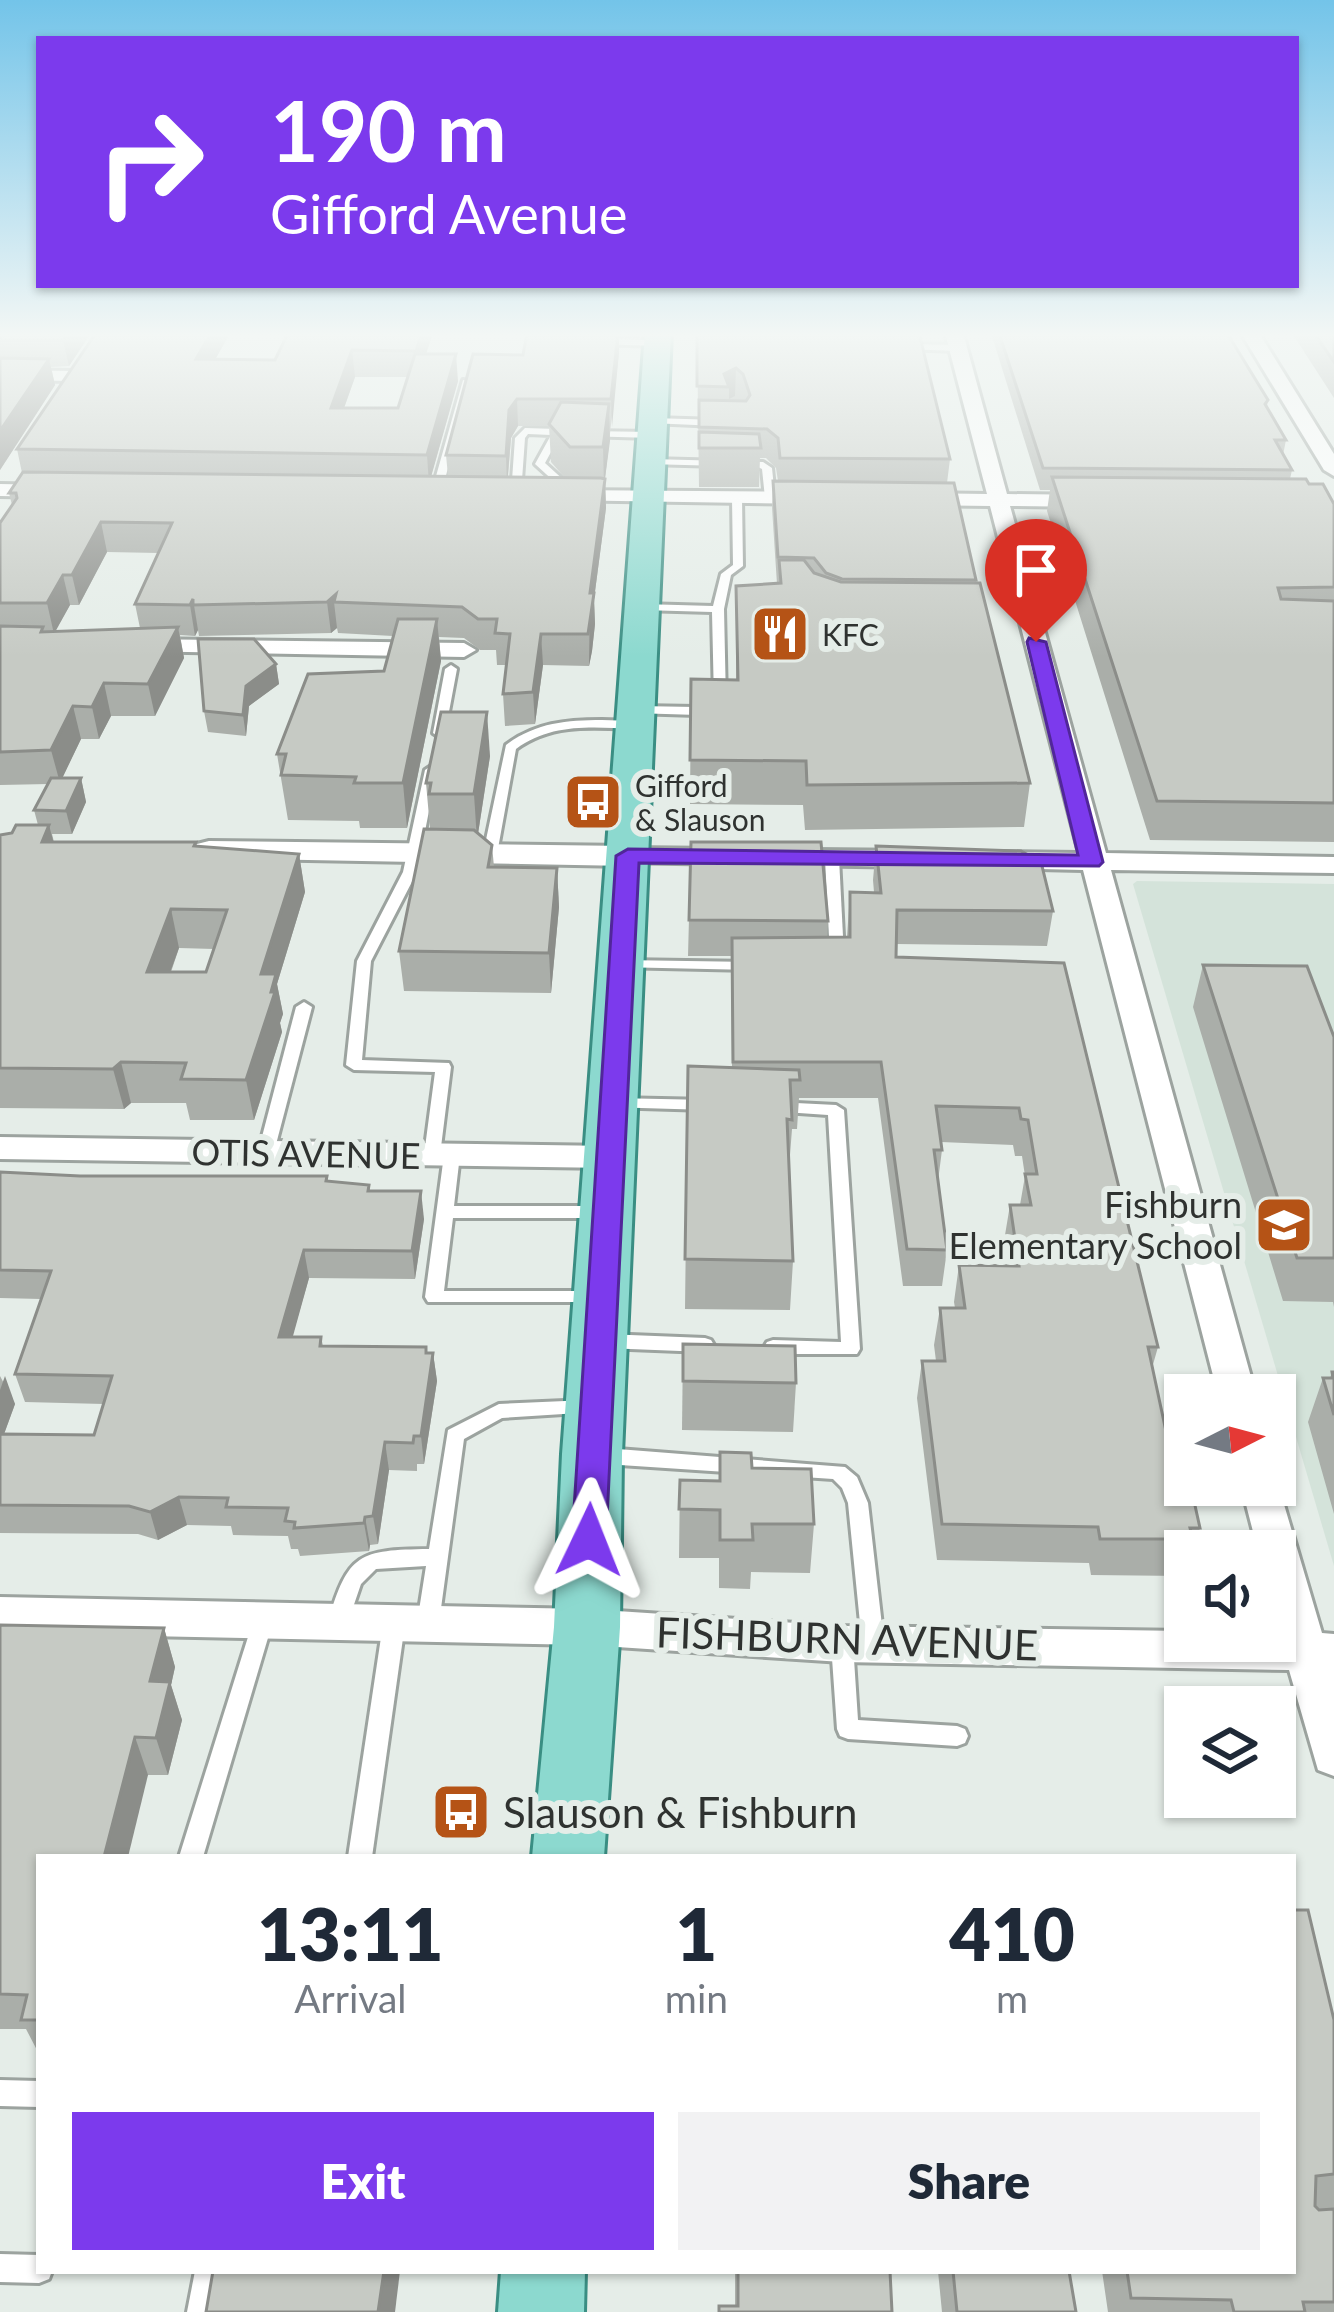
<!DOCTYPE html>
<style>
:root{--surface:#fff;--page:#f2f2f3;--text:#1f2937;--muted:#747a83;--accent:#7c3aed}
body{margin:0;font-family:Lato,sans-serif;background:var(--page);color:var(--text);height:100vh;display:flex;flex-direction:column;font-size:45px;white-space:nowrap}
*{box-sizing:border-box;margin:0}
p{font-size:39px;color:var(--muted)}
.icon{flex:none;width:66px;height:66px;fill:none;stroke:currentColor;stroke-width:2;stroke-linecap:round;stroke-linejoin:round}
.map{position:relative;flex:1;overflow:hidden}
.panel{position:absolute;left:36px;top:1854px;width:1260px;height:420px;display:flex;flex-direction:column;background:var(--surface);border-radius:0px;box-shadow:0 3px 9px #0004}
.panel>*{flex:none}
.banner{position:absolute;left:36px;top:36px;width:1263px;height:252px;border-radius:0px;box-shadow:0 3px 9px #0004;background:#7c3aed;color:#fff;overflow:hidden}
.needle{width:78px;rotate:84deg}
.fabs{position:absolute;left:1164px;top:1374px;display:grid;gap:24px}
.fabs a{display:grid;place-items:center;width:132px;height:132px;border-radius:0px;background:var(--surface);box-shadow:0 3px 9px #0004;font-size:60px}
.pin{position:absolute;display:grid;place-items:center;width:102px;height:102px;color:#fff;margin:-123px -51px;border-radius:50% 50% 50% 0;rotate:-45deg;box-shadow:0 0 12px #0007}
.pin .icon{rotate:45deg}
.me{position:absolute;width:132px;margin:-66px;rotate:2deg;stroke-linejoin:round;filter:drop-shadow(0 0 9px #0008)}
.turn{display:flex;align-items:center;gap:42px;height:252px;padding:0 36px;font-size:54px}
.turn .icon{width:156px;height:156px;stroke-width:2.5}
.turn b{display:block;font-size:84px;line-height:102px}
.eta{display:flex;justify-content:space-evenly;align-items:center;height:204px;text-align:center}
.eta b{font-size:72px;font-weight:800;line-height:84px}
.action{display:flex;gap:24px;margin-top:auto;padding:24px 36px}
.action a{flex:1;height:138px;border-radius:0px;background:var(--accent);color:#fff;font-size:48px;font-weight:800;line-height:138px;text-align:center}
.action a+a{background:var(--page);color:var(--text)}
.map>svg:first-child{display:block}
.built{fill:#d4e3da}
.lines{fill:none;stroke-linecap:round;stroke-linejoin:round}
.service-casing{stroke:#9ca39f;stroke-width:6}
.minor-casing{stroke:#9ca39f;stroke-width:6}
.tertiary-casing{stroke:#9ca39f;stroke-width:6}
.primary-casing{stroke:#3a8e83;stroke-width:6}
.service{fill:#fff;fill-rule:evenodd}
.minor{fill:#fff;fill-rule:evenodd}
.tertiary{fill:#fff;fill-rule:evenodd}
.primary{fill:#8cd9cf;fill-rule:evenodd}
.wall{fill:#aaaea9;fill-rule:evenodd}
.shaded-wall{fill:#8b8d89}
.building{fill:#c6cac4;stroke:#8b8d89;stroke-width:3;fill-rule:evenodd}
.route{fill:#7c3aed;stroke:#51269a;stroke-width:3}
.labels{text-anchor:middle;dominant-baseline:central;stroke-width:12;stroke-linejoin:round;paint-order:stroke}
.far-poi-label{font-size:30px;fill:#2f3230;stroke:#e5ede8;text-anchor:start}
.street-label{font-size:36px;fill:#2f3230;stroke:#e5ede8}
.poi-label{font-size:36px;fill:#2f3230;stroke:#e5ede8;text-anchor:end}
.near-street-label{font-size:42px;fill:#2f3230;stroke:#e5ede8}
.near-poi-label{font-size:42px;fill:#2f3230;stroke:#e5ede8;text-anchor:start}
</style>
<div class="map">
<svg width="1334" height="2312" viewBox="0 0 1334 2312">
<rect width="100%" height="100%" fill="#e5ede8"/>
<polygon class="built" points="1137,881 1334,884 1334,1566 1133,884"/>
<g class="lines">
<g class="service-casing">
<g id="service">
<polygon points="599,339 658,340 662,343 658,346 596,344 596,340"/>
<polygon points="905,344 958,345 962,348 958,351 902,349 902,345"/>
<polygon points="463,380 471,382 441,494 436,497 431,494"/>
<polygon points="653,418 718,420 723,423 718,426 650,423 650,419"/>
<polygon points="525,428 557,429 562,432 545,463 567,483 559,497 550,495 557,484 535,464 551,435 528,434 525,438 521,494 516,497 511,494 515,438"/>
<polygon points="587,431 652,432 657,435 652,438 584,436 582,434"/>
<polygon points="651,459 763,462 772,468 775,498 770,501 765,498 762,469 758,467 648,464 648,460"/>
<polygon points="737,495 742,498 743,566 731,575 724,609 726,702 698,715 633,713 633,707 637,706 696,707 714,700 712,612 642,610 636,607 642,604 713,606 721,574 733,565 732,498"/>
<polygon points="451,665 457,669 445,733 439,737 433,733 445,669"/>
<path d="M602,720L634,721L640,725L634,729C592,727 551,723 516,749L497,854L490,858L485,857L483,854L506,745C535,723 566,720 602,720Z"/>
<polygon points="431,766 437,770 417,872 371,961 362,1060 449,1063 451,1067 440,1155 432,1161 424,1155 435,1072 354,1070 346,1065 357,961 403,872 425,770"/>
<polygon points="832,854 839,858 844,956 837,960 830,956 825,858"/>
<polygon points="622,960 752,962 759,966 752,970 617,967 615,964"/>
<polygon points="304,1002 312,1007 274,1152 266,1157 258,1152 296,1007"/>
<polygon points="614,1098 708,1100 716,1105 708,1110 608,1107 606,1103 608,1099"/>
<polygon points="776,1102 836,1105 844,1110 860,1349 857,1354 773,1354 767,1352 764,1347 767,1342 773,1340 841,1342 828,1115 770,1111 768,1107"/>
<polygon points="452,1149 460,1155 454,1206 599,1206 608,1212 599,1218 453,1218 444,1291 595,1291 601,1292 604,1297 601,1302 428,1302 425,1297 444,1155"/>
<polygon points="605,1334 705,1338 711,1340 714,1345 711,1350 705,1352 605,1348 599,1346 596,1341 599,1336"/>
<path d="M588,1400L595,1402L597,1407L595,1412L502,1418L464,1439L439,1623L435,1629L428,1632L421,1629L417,1623L426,1566L376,1569L361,1584L346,1628L339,1631L332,1628L328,1622C348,1553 359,1550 429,1549L448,1430L499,1404Z"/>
<polygon points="605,1448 845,1467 857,1477 868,1503 884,1643 880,1649 873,1652 866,1649 862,1643 848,1503 842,1488 833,1479 605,1464 598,1461 595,1456 598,1451"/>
<polygon points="263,1612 270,1615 273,1621 203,1857 179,1857 253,1621 256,1615"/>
<polygon points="394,1615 401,1618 405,1624 372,1857 348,1857 383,1624 387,1618"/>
<polygon points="842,1635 849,1638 853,1644 858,1720 957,1726 965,1729 968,1736 965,1743 957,1746 848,1739 840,1736 837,1729 831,1644 835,1638"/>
<polygon points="0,2080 39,2081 39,2107 0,2106"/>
<polygon points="0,2254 39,2255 39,2271 52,2271 49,2279 39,2283 0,2282"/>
<polygon points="195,2271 223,2271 215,2312 187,2312"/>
</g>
</g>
<g class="minor-casing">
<g id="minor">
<polygon points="945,333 963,333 1007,494 1092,495 1102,501 1092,507 1010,506 1106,853 1334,857 1334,873 1111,870 1256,1395 1218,1395 1083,870 994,868 980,860 994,852 1079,853 990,506 916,505 906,499 916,493 987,494"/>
<polygon points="1241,333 1259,333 1334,454 1334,476 1324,470"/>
<polygon points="0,370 76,371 85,376 76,381 0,380"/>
<polygon points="0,484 54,485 64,491 54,497 0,496"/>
<polygon points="562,490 816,492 826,498 816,504 555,500 552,496"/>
<polygon points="141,639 464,643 476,650 464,657 133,651 129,646"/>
<polygon points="628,848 918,851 932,859 918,867 618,862 614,856"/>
<polygon points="0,1137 611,1146 623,1149 628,1157 623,1165 611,1168 0,1159"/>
<polygon points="1275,1474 1322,1633 1334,1634 1334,1776 1318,1770 1289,1670 842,1662 587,1645 0,1633 0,1597 587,1609 842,1626 1185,1631 1185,1641 1275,1641 1275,1633 1280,1633 1275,1615 1275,1551 1258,1551 1241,1485 1275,1485"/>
</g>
</g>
<g class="tertiary-casing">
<polygon id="tertiary" points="209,841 628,846 640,849 645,856 640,863 628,866 197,858 192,851 197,844"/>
</g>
<g class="primary-casing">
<g id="primary">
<polygon points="645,333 671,333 622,1454 620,1627 604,1857 532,1857 554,1627 562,1454"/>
<polygon points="501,2271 585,2271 584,2312 498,2312"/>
</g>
</g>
<use href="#service" class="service"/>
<use href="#minor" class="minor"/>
<use href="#tertiary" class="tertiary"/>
<use href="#primary" class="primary"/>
</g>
<g class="wall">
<polygon points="0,333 91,333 69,366 51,367 55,385 0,470"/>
<path d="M96,333H230L215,360H275L288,333H433L426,354L458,381L431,476H448L446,455L523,355L619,333V352L605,479L606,508L594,599L595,624L592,651L589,666L543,665L535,724L505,726L503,694L506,665H497L496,650H480L464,638L439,637L441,661L407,828H360L359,821L288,820L277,754L384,671L393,636L338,633L337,628L331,633L199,636L198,630L195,636L180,635L184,658L155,716H111L99,739H81L62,778H81L86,802L72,834H52L54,842L197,847L299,854L305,892L277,984L283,1014L280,1023L282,1032L254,1120H190L186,1103H131L124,1109L0,1108V835L38,825L34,810L48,784L0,785V523L12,505L9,493L22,473L17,449ZM355,377H408L398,408H344ZM518,426H549L551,462L564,477H508L511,438ZM107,552L159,553L135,604L140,628L55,631L70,605H79ZM179,948L214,949L206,972H171Z"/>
<polygon points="697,333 950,459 947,483 976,580 1030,783 1024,827 805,830 803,805 690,804 691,679 736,680 736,586 777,584 772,508 773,481 778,481 776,468 766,458 760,458 759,487 699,487"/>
<polygon points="991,333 1227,333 1268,400 1267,406 1286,440 1283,455 1292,470 1290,479 1309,484 1334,504 1334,842 1150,840 1047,511 1050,490 1040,490"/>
<polygon points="1292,333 1334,333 1334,398"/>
<polygon points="276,664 279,684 249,706 246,736 208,732 204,711"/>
<polygon points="490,756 478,834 492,845 494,867 557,868 559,907 551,993 404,991 399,951 432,829 430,828 426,783"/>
<polygon points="691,842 828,921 827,938 847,937 850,892 874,892 873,880 876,846 1053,911 1047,946 896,944 896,957 1064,963 1158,1347 1152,1368 1170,1450 1200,1528 1193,1551 1185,1551 1185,1565 1182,1576 1091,1575 1089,1563 937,1560 917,1398 922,1361 936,1361 934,1345 940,1308 955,1308 954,1302 959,1265 1008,1265 1004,1241 1010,1205 1020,1205 1025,1176 1022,1156 1015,1156 1013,1145 941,1142 942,1150 938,1181 947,1250 942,1286 903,1286 878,1098 799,1098 797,1129 792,1129 789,1168 793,1261 790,1310 685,1309 688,1066 732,1068 731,956 688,956"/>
<polygon points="1203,965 1334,1037 1334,1307 1333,1302 1283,1301 1193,1007"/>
<polygon points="0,1172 80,1176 327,1176 328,1181 369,1185 370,1191 424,1219 415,1279 309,1278 292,1337 321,1337 323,1346 426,1347 427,1353 433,1353 437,1381 424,1464 417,1464 417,1471 389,1470 378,1544 370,1545 369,1551 300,1556 298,1549 291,1549 288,1536 233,1535 231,1526 187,1525 158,1540 138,1534 0,1533 0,1376 15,1404 4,1434 94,1435 104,1404 25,1402 15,1374 41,1299 0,1298"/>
<polygon points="683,1344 796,1383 793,1432 682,1430"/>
<polygon points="1332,1372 1334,1372 1334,1514 1308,1422 1323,1378 1330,1378"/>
<polygon points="720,1452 752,1468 814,1524 810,1573 751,1572 750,1589 719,1588 719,1558 679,1558 680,1480 719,1481"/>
<polygon points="0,1625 164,1628 175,1667 171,1685 182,1720 168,1775 148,1775 39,1857 39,2054 26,2029 0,2029"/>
<polygon points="1334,2020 1334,2312 1108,2312 1102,2271 1293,2271"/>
<polygon points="735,2271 890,2271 735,2306"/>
<polygon points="938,2271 1069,2271 1076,2312 942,2312"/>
</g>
<g class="shaded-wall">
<polygon points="68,333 91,333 69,366 63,340"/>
<polygon points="211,333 230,333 200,386 196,359"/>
<polygon points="422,333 433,333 418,377 416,351"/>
<polygon points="619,333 619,352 612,427 611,399"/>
<polygon points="352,350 355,377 334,436 331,408"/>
<polygon points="456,354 458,381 429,484 427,455"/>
<polygon points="49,359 55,385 0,470 0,431"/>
<polygon points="736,368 735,396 729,399 729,387 724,374"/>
<polygon points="517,399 518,426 511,438 507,485 506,456 509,410"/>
<polygon points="609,404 610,441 604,486 603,447"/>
<polygon points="605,479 606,508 594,599 595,624 592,651 589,666 590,593"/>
<polygon points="101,522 107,552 79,605 72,575"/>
<polygon points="63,575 70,605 54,634 47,603"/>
<polygon points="336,594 334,602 337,628 331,633 327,602"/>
<polygon points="193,599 198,630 195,636 190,605"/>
<polygon points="437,619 441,661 407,828 403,783"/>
<polygon points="178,627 184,658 155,716 148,684"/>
<polygon points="541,634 543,665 535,724 533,692"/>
<polygon points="276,664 279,684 249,706 246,736 243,715 246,686"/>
<polygon points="104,683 111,716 99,739 92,707"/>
<polygon points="73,706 81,739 60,783 51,750"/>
<polygon points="487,712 490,756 477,840 474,794"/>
<polygon points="81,778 86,802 72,834 66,811"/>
<polygon points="49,825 59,863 42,842"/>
<polygon points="299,854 305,892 277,984 283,1014 280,1023 282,1032 254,1120 246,1080 261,974"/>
<polygon points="557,868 559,907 551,993 549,953"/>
<polygon points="171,909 179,948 156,1011 147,972"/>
<polygon points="121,1062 131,1103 124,1109 113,1069"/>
<polygon points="421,1191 424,1219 415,1279 412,1251"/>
<polygon points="304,1250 309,1278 285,1365 279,1337"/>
<polygon points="426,1347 430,1375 433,1353 437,1381 424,1464 421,1436"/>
<polygon points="5,1376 15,1404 0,1445 0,1390"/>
<polygon points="385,1442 389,1470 378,1544 373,1516"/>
<polygon points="179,1497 187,1525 158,1540 150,1512"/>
<polygon points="365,1517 370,1545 369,1551 364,1523"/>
<polygon points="164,1628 175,1667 171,1685 182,1720 168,1775 156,1738 150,1681"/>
<polygon points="135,1737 148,1775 128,1857 104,1857"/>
<polygon points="384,2271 400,2271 395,2312 378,2312"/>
</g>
<g class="building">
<polygon points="0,333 68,333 63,340 0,340"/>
<polygon points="96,333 211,333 196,359 275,360 288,333 422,333 416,351 352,350 331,408 398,408 415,354 456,354 427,455 17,449"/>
<polygon points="527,333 618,333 611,399 517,399 509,410 506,456 446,455 473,354 523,355"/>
<polygon points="697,333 919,333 950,459 780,458 778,438 767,429 699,427 699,400 746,401 750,395 743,374 736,368 724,374 729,387 697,386"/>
<polygon points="999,333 1227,333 1268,400 1265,404 1286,440 1275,440 1292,470 1043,468"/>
<polygon points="1314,333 1334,333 1334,362"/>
<polygon points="0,358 49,359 0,431"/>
<polygon points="561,402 609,404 603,447 570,447 549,424"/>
<polygon points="699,432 759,434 761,448 699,448"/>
<polygon points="23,472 601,478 605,479 590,593 594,593 588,634 541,634 533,692 503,694 510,634 495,633 497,619 478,619 462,607 334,602 336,594 327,602 193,605 193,599 190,605 135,604 172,523 101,522 72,575 63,575 47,603 0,603 0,523 17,498 16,493 9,493"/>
<polygon points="1052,477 1306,479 1309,484 1323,484 1334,504 1334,587 1278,588 1281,599 1334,601 1334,803 1157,801"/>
<polygon points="773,481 954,483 976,580 842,579 826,573 814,558 778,557"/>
<polygon points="779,560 804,560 814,573 841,582 980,583 1030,783 807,785 806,761 690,760 691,679 738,680 736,586 781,583"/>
<polygon points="398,619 437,619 403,783 354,783 356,777 281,775 286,754 277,754 308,674 384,671"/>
<polygon points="0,626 43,627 41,632 178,627 148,684 104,683 92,707 73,706 51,750 0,752"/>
<polygon points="198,639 254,639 276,664 246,686 243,715 204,711"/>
<polygon points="441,712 487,712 474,794 429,794 431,783 426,783"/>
<polygon points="51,778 81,778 66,811 34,810"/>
<path d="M16,825H49L42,842H196L194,846L299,854L261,974H276L271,992H275L246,1080L181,1079L186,1063L121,1062L113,1069L0,1068V835L12,833ZM171,909L227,910L206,972H147Z"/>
<polygon points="424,829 474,830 492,845 488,867 557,868 549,953 399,951"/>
<polygon points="691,842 821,842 828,921 689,920"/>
<polygon points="876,846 1021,851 1041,862 1053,911 897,910 896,957 1064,963 1158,1347 1148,1347 1170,1450 1182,1450 1185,1463 1185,1485 1190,1485 1194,1501 1200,1528 1190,1528 1193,1539 1100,1539 1098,1527 942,1524 922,1361 945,1361 940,1308 965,1308 959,1265 1019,1266 1010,1205 1031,1205 1025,1174 1037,1174 1028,1120 1021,1119 1019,1108 936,1106 942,1150 934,1150 947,1250 907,1249 881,1062 733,1062 732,938 850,937 850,892 881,893"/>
<polygon points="1203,965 1307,966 1334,1037 1334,1258 1297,1258"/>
<polygon points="688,1066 799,1070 800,1080 790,1080 792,1120 787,1119 793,1261 685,1259"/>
<polygon points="0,1172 80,1176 327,1176 326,1181 369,1185 368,1191 421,1191 412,1251 304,1250 279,1337 321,1337 320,1346 426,1347 426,1353 433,1353 421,1436 414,1436 413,1443 385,1442 373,1516 365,1517 364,1523 294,1528 295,1522 285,1521 288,1508 226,1507 228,1498 179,1497 150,1512 129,1506 0,1505 0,1434 94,1435 112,1376 15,1374 51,1271 0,1270"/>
<polygon points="683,1344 795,1346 796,1383 683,1381"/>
<polygon points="1332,1372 1334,1372 1334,1415 1323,1378 1333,1378"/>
<polygon points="720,1452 751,1453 752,1468 811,1469 814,1524 752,1524 753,1540 720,1540 720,1510 679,1509 680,1480 720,1481"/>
<polygon points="0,1625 164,1628 150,1681 170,1682 156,1738 135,1737 104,1857 39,1857 39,2020 21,2020 27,1995 0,1994"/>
<polygon points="1293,1910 1308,1910 1334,2020 1334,2174 1316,2176 1315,2206 1319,2210 1334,2209 1334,2302 1303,2302 1305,2312 1234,2312 1231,2300 1131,2298 1127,2271 1293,2271"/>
<polygon points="213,2271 384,2271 378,2312 206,2312"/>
<polygon points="738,2271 890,2271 892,2312 719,2312 719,2306 738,2306"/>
<polygon points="953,2271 1069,2271 1076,2312 957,2312"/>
</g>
<linearGradient id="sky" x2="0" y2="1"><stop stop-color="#73c4e9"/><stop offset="0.51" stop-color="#f3f7f5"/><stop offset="1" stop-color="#f3f7f5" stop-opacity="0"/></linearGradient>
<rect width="1334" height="657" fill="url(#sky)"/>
<polygon class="route" points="1029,638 1046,642 1103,862 1099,866 639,863 606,1540 601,1550 589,1554 577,1550 572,1540 616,856 628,849 1078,855 1027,642"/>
<defs>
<g id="restaurant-square" transform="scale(3)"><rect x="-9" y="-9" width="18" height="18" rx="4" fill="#b55316" stroke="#e5ede8"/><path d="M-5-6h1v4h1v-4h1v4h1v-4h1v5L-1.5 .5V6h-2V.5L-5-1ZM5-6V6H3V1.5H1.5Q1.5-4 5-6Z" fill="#fff"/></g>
<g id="bus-square" transform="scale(3)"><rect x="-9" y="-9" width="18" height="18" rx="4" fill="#b55316" stroke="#e5ede8"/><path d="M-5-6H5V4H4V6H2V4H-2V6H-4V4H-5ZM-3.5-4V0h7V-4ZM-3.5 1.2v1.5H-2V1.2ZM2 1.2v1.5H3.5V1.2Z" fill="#fff"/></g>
<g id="school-square" transform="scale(3)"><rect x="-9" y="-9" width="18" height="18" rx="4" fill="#b55316" stroke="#e5ede8"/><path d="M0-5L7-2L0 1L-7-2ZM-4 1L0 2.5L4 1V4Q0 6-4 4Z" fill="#fff"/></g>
</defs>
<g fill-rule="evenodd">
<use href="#restaurant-square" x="780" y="634"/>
<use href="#bus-square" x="593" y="802"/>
<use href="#school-square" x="1284" y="1225"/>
<use href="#bus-square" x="461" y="1812"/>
</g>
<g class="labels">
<g class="far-poi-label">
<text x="822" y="634">KFC</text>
<text x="635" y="785">Gifford<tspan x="635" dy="34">&amp; Slauson</tspan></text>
</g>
<g class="street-label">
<text transform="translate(306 1153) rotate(1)">OTIS AVENUE</text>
</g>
<g class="poi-label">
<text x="1242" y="1204">Fishburn<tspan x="1242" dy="41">Elementary School</tspan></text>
</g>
<g class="near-street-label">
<text transform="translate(847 1638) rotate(2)">FISHBURN AVENUE</text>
</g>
<g class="near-poi-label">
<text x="503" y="1812">Slauson &amp; Fishburn</text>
</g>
</g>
</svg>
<div class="fabs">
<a><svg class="needle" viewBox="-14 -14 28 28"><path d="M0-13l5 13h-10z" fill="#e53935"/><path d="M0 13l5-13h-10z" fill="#747a83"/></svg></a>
<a><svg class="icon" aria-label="sound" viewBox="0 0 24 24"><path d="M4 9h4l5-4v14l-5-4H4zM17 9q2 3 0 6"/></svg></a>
<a><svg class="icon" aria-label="layers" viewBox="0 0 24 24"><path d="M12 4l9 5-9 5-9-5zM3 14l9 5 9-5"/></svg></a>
</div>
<div class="pin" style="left:1036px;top:642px;background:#d93025"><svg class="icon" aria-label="arrive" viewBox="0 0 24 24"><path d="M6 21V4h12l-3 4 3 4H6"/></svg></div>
<svg class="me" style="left:589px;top:1540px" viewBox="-20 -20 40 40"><path d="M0-17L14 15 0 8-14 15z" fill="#7c3aed" stroke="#fff" stroke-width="4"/></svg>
<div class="banner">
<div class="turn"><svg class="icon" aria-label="right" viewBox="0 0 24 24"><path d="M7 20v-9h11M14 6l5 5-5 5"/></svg><div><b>190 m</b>Gifford Avenue</div></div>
</div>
<section class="panel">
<div class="eta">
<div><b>13:11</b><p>Arrival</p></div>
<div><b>1</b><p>min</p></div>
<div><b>410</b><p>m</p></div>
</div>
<div class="action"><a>Exit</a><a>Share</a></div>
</section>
</div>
